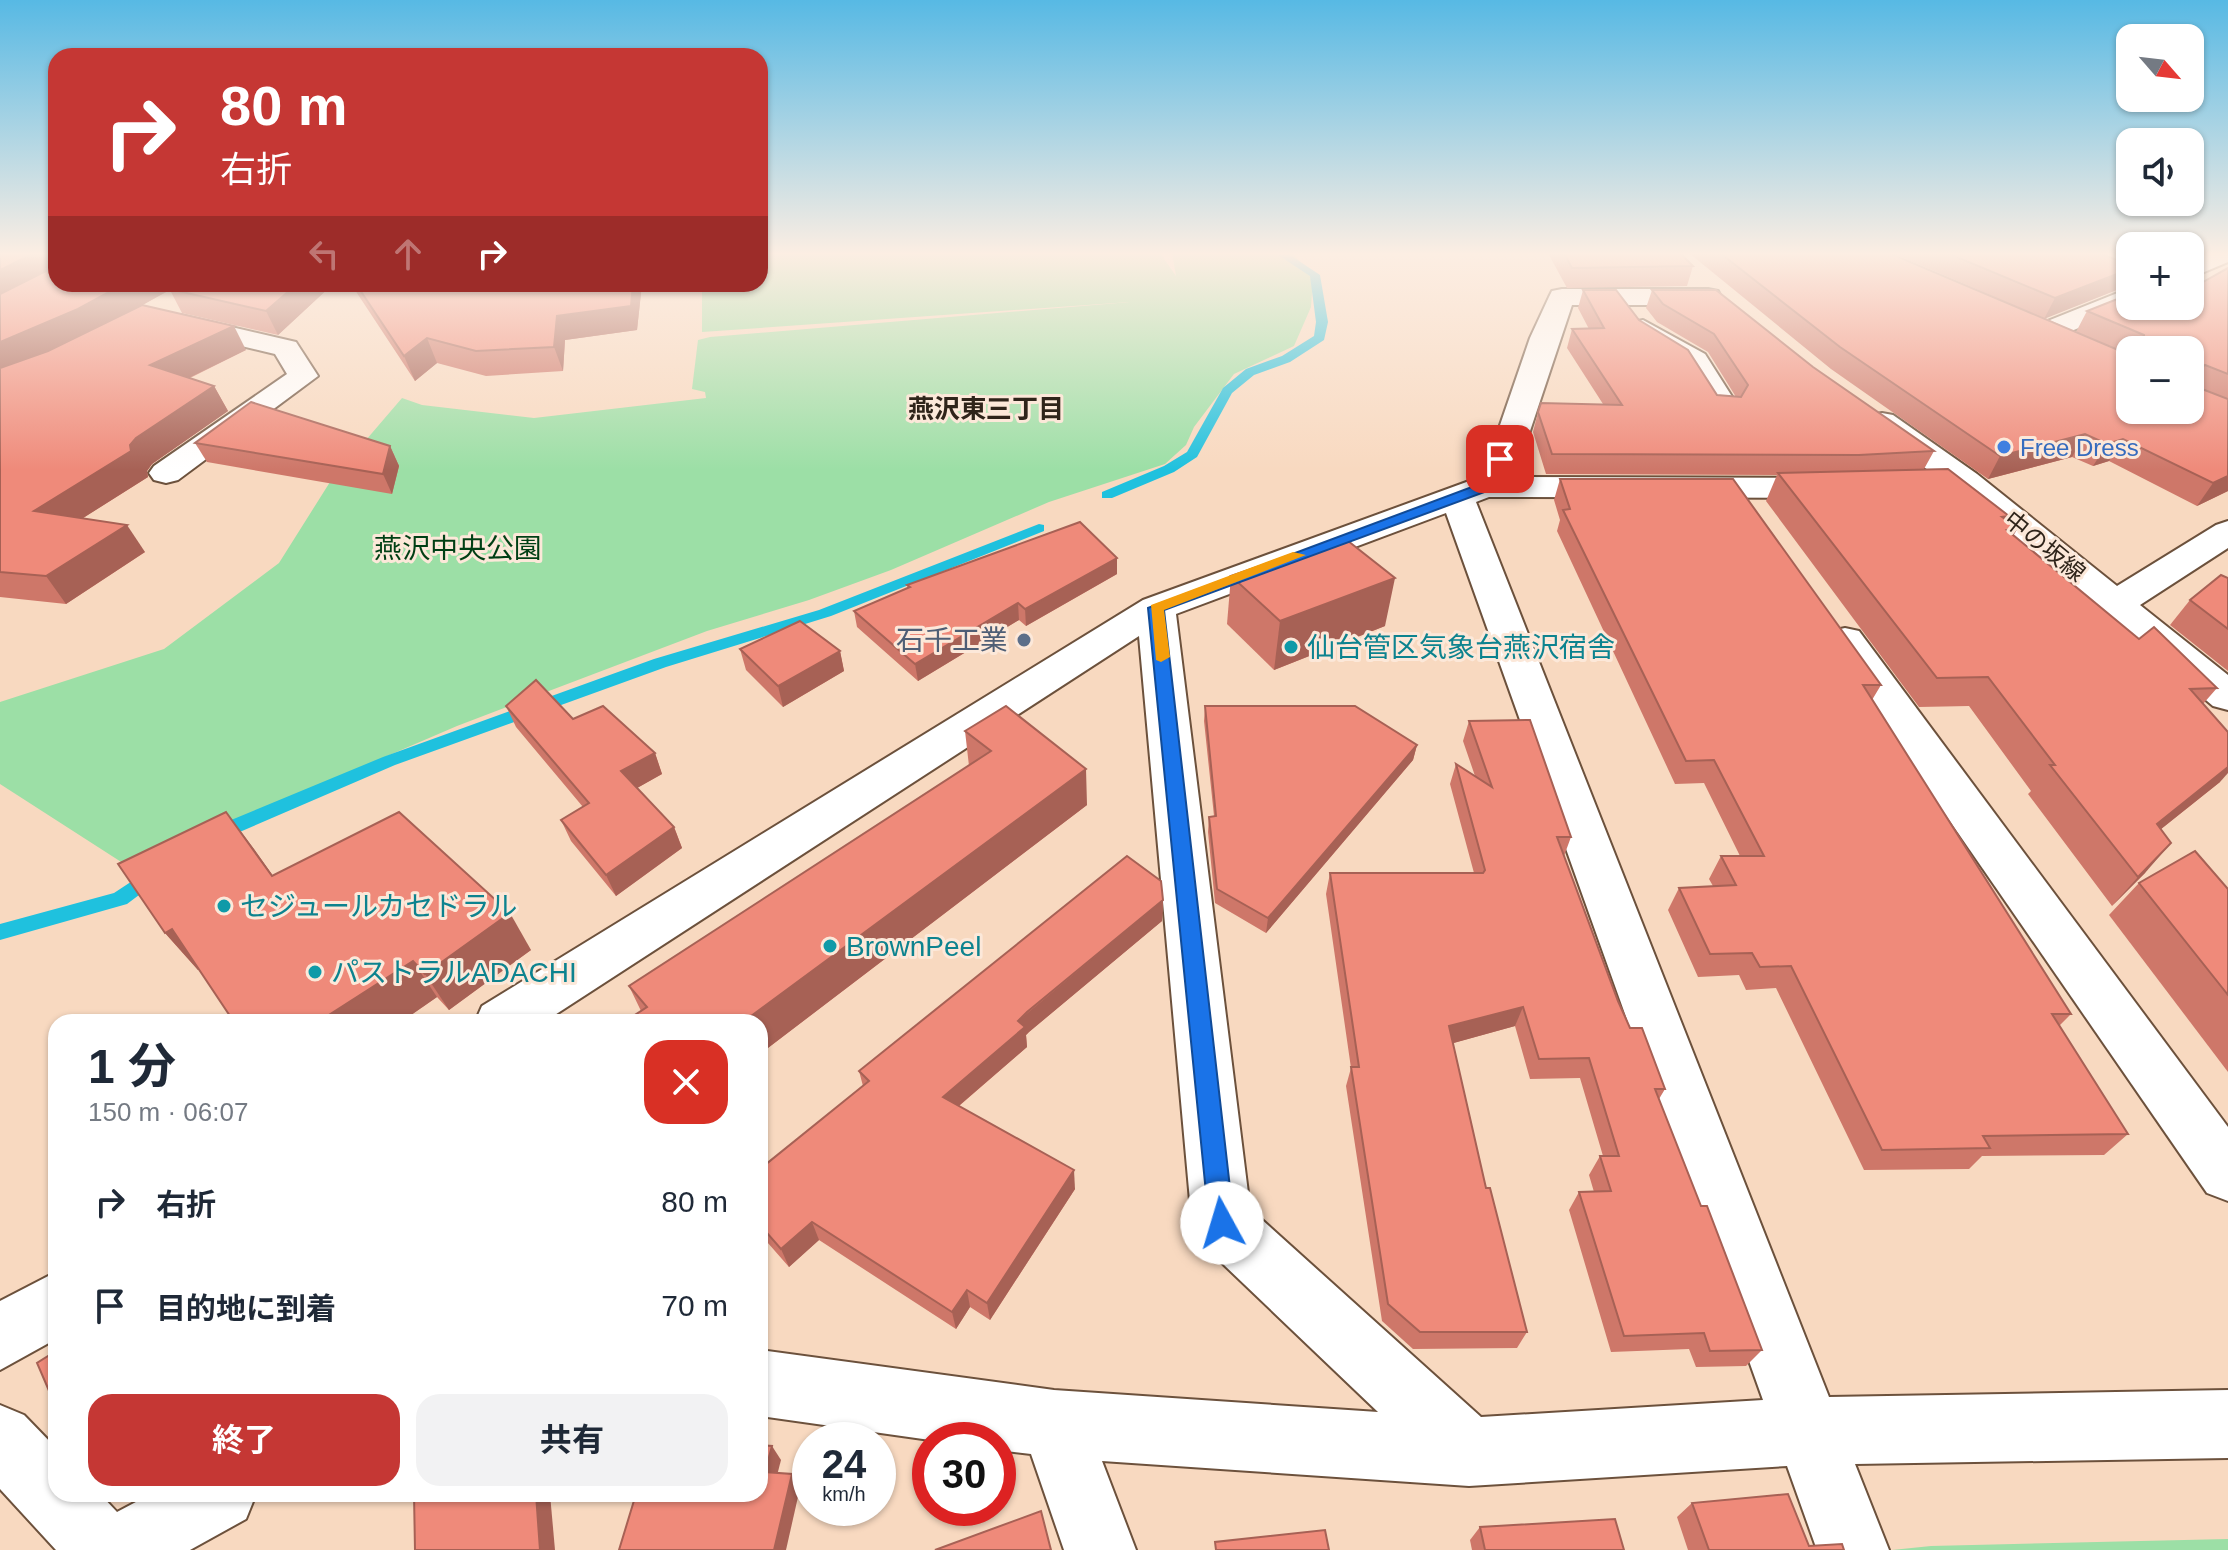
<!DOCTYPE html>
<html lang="ja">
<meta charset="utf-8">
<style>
:root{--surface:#fff;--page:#f2f2f3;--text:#1f2937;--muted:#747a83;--accent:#c53734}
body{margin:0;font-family:Arial,"Noto Sans JP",sans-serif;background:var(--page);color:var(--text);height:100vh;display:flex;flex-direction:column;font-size:30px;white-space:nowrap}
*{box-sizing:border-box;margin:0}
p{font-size:26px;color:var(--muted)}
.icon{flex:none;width:44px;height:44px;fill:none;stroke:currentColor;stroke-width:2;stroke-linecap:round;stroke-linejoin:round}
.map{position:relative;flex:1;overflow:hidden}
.details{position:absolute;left:48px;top:1014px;width:720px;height:488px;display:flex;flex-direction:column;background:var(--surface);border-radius:24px;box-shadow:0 2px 6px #0004}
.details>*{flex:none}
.guide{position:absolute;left:48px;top:48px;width:720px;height:244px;border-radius:24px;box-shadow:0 2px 6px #0004;background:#c53734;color:#fff;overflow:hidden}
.needle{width:52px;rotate:118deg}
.tools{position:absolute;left:2116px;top:24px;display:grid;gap:16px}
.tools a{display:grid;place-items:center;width:88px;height:88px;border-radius:16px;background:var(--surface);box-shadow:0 2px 6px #0004;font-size:40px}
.speed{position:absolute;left:792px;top:1422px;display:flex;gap:16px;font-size:40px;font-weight:700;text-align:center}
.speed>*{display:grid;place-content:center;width:104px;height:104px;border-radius:50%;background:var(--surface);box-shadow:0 2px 6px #0004;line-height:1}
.speed small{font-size:20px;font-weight:400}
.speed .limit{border:12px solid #d22;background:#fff;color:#111}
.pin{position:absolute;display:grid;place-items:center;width:68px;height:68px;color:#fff;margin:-34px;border-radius:16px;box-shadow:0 4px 12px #0006}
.me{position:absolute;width:88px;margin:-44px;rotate:354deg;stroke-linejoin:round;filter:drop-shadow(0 0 6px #0008)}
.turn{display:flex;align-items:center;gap:28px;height:168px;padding:0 40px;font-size:36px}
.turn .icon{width:104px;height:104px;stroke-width:2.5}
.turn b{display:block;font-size:56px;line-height:68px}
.lanes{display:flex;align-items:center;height:76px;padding:0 40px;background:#0003;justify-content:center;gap:40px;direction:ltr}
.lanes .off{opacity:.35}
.round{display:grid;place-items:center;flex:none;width:84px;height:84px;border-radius:24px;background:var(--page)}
.headline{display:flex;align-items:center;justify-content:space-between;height:136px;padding:0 40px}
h1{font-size:48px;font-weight:700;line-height:60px}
.button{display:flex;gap:16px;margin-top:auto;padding:16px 40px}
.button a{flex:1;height:92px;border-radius:24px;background:var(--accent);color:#fff;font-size:32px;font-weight:700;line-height:92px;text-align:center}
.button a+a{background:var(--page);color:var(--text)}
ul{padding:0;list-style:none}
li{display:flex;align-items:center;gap:24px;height:104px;padding:0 40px}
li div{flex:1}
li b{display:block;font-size:30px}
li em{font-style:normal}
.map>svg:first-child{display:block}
.green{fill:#9cdfa6}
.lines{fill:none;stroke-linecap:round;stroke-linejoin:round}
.stream{fill:#1fc1de;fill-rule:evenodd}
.minor-casing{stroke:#6c513c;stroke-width:4}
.minor{fill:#fff;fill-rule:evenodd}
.wall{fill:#ce7769;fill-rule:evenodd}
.shaded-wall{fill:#a76155}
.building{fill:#ef8a7a;stroke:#a76155;stroke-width:2}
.route{fill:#1a73e8;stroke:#114b97;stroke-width:2}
.slow{fill:#f59e0b}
.shop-dot{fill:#3f7fe0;stroke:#fce8d9;stroke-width:3}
.service-dot{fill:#5c6f8a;stroke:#fce8d9;stroke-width:3}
.culture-dot{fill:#0f9aa8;stroke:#fce8d9;stroke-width:3}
.labels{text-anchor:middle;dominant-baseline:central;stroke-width:6;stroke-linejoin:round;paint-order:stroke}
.far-shop-label{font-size:24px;fill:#366cbe;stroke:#fce8d9;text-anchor:start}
.far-street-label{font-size:24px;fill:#2f241a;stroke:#fce8d9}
.far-neighbourhood-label{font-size:26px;font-weight:bold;fill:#2f241a;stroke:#fce8d9}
.park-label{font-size:28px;fill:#003f14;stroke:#fce8d9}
.service-label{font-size:28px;fill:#4e5e75;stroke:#fce8d9;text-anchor:end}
.culture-label{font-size:28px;fill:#0d838f;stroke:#fce8d9;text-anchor:start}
</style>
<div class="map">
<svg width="2228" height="1550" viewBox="0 0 2228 1550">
<rect width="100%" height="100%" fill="#f8d9c0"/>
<g class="green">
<polygon points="760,253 1160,253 1176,276 1172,253 1293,253 1313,279 1311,307 1294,346 1234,374 1194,427 1186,445 1165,464 1049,502 891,570 809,600 707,631 457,726 129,867 0,784 0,702 164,649 279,563 330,482 402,398 422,405 534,418 706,398 705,392 692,389 698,340 710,337 1130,302 702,332 702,284 760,284"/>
<polygon points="2228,1539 2228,1550 1892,1550 1931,1546"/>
</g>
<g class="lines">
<g class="stream">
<polygon points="1275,253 1287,253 1320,275 1328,322 1324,340 1290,362 1254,375 1232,393 1197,457 1174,472 1112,498 1102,498 1102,492 1164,466 1187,452 1223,388 1246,369 1282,356 1314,336 1316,322 1310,276"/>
<polygon points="1039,524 1044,525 1044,531 831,616 666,667 395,765 221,840 207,840 205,835 207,830 383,757 654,659 819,610"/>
<polygon points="152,868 159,870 162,875 159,880 127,904 0,940 0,924 114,893"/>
</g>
<g class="minor-casing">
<g id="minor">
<polygon points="2208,253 2228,253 2228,262 2190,278 2190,260"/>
<polygon points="2130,288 2130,306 2055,338 2035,338 2031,332 2035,326"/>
<path d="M1562,289H1708L1718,291L1721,297L1718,303L1708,305H1572L1530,431L1507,477L1831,478L1843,481L1848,488L1843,495L1831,498L1489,497L1476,502L1829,1397L2228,1390V1458L1855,1464L1889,1550H1817L1787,1466L1469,1486L1102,1461L1136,1550H1064L1031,1454L998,1450V1440H930L760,1416V1350L1054,1390L1378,1412L1201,1243L1192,1223L1139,636L544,1022H475L482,1006L1143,600L1472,480L1498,431L1530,338L1549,297L1552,291ZM1446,513L1763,1400L1481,1417L1250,1209L1176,614Z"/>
<polygon points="180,315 296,342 318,376 178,480 166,483 154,480 149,473 154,466 287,374 275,354 170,329 166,323 170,317"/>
<polygon points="1643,320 1705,354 1738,406 1734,413 1712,413 1684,366 1633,334 1629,328 1633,322"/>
<polygon points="1882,413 1893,415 1977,474 2117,586 2216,525 2228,521 2228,548 2140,605 2228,675 2228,710 2213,706 1953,488 1871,429 1866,422 1871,415"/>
<polygon points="1845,628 1859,631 2228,1127 2228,1201 2207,1193 1831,649 1825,640 1831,631"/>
<polygon points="56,1272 56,1339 0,1370 0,1301"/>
<polygon points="0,1405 24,1415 56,1448 56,1494 100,1494 117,1512 151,1494 256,1494 246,1519 190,1550 56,1550 0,1489"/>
</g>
</g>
<use href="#minor" class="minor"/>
</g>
<g class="wall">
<polygon points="0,253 56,253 56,284 333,284 278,335 182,313 170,290 142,305 246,350 190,378 214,386 228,411 152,464 147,471 148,477 83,518 145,552 66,604 0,597"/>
<polygon points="1548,253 1680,253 1693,266 1687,286 1567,288"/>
<path d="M1689,253H1889L1995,297L1892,253H2099L2124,287L2045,318L2076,332L2087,311L2196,286L2228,268V491L2197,506L2109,461L2093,466L2072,457L1988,479L1831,369ZM2130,350H2190L2130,410Z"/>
<polygon points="351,284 642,284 637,330 565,340 563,371 486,376 437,363 415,381"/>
<polygon points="1583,290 1639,320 1717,395 1736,397 1708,352 1657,322 1646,308 1652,290 1813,367 1934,451 1924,469 2009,516 2007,520 2013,535 2139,639 2217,688 2203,704 2220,782 2161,829 2145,873 2112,906 2028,794 2031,791 1969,706 1919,707 1766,501 1777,475 1546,474 1533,432 1538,412 1603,404 1567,348 1572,329 1589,329 1578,308"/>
<polygon points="195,443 390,446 399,466 392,494 207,462"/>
<polygon points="1560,479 1881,685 1872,700 2071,1014 2059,1026 2128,1134 2104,1155 1982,1156 1969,1169 1864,1170 1776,988 1746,990 1739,975 1698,977 1668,910 1679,888 1713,886 1709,879 1721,856 1740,856 1704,783 1675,784 1557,531 1560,520 1554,500"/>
<polygon points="1117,574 1026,626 1019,620 918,681 857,627 854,611 908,588 907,585"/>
<polygon points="1231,576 1385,626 1274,670 1227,624"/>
<polygon points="2228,578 2228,671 2170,625 2190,600"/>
<polygon points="740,649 840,651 844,671 783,707 746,670"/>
<polygon points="506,706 573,719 655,753 662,774 637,788 674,827 682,848 616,896 571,841 561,820 583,807 516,727"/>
<polygon points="1205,706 1417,745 1413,760 1266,933 1215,903 1208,832 1209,817 1214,816 1204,721"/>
<polygon points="1469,721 1571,837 1564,856 1618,1001 1630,1028 1665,1089 1659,1099 1701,1206 1762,1350 1746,1366 1696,1367 1689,1349 1611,1352 1569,1210 1579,1192 1594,1192 1589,1175 1600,1156 1603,1156 1580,1078 1530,1079 1515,1026 1453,1043 1486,1188 1527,1332 1517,1348 1413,1349 1382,1321 1346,1086 1351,1068 1326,894 1330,873 1474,873 1450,784 1456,764 1475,776 1463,741"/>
<polygon points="965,731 1087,805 760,1054 760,1022 641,1011 629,986 969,766"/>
<polygon points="226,812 273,876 531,950 449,1010 437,997 401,1022 234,1022 199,970 198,970 165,933"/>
<polygon points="2139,883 2228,889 2228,1072 2109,915"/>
<polygon points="1163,900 1162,921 1029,1032 1026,1035 1027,1047 959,1106 1075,1189 990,1320 970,1307 956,1329 819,1240 789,1267 760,1234 760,1169 863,1086 859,1071"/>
<polygon points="1692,1503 1809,1546 1844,1550 1688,1550 1677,1517"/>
<polygon points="1480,1527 1624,1550 1472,1550 1470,1540"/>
</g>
<g class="shaded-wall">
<polygon points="34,253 43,253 54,273 0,302 0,270"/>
<polygon points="2130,269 2130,277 2124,287 2044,319 2055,298"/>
<polygon points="124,284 180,284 93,333 0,374 0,342"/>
<polygon points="297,284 333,284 278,335 266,311"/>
<polygon points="633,284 642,284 637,330 565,340 563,371 554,347 557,316"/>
<polygon points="234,326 246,350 164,390 150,365"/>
<polygon points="427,338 437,363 415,381 404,356"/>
<polygon points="214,386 228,411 152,464 147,471 148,477 53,537 34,511 130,445 136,438"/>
<polygon points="2085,434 2072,457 1988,479 2000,456"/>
<polygon points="2123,439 2109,461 2093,466 2107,444"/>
<polygon points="390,446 399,466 392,494 383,474"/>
<polygon points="2228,476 2228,491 2197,506 2213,483"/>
<polygon points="127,525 145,552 66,604 46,576"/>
<polygon points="2018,528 2000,557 2007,530"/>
<polygon points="1117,558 1117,574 1026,626 1025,609"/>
<polygon points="1395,578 1385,626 1274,670 1280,621"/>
<polygon points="1018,603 1019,620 918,681 915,664"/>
<polygon points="840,651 844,671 783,707 778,686"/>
<polygon points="1417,745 1413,760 1266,933 1268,918"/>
<polygon points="655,753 662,774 630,792 621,771"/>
<polygon points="2228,767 2228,773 2220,782 2131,853 2157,824"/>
<polygon points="1086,769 1087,805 760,1054 760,1022 743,1022"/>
<polygon points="226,812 254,849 300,914 272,876"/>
<polygon points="674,827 682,848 616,896 606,875"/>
<polygon points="2171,843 2145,873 2112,906 2138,877"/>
<polygon points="1163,900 1162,921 1029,1032 1026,1035 1027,1047 947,1116 943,1097 1018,1021"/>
<polygon points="510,913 531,950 449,1010 425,974"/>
<polygon points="172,929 205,966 198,970 165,933"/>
<polygon points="413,961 437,997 401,1022 318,1022"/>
<polygon points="1523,1007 1515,1026 1443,1046 1449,1026"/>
<polygon points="1074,1170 1075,1189 990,1320 987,1303"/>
<polygon points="812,1222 819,1240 789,1267 781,1249"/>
<polygon points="967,1290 970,1307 956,1329 952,1312"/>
<polygon points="772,1446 781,1460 774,1487 765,1472"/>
<polygon points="792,1474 800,1488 786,1550 774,1550"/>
<polygon points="536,1494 550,1494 555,1550 540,1550"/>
</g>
<g class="building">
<polygon points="0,253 34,253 0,270"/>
<polygon points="45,253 56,253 56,260 45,258"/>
<polygon points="1564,253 1680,253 1693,266 1572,268"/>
<polygon points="1720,253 1889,253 2130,355 2130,410 2190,410 2190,350 2144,350 2144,335 2087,311 2130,294 2130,306 2190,306 2190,284 2196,286 2228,268 2228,374 2205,365 2201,368 2202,389 2228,399 2228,476 2213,483 2123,439 2107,444 2085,434 2000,456 1840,347"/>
<polygon points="1947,253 2099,253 2130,265 2130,269 2055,298"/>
<polygon points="56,263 56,284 124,284 78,309 0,342 0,294 52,268"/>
<polygon points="176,284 297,284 266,311 169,289"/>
<polygon points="356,284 633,284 631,306 557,316 554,347 476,351 427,338 404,356"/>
<polygon points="1583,290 1616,290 1639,320 1688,350 1717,395 1741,397 1748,385 1714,334 1663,304 1652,290 1716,290 1813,367 1934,451 1859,455 1552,454 1538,412 1541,403 1622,405 1572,329 1604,328"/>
<polygon points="142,305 234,326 150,365 214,386 136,438 130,445 131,451 34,511 127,525 46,576 0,572 0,368 48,351"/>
<polygon points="251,402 390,446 383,474 195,443"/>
<polygon points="1948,469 2009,516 2002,517 2018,528 2007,530 2139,639 2154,627 2217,688 2190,689 2228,732 2228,767 2157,824 2171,843 2138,877 2050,765 2055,765 1988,677 1937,678 1778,473"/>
<polygon points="1560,479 1733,479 1881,685 1863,685 2071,1014 2052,1014 2128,1134 1983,1136 1990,1148 1882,1150 1791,966 1760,967 1752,953 1710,954 1679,888 1736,885 1721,856 1764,856 1714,760 1686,761 1563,510 1570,509"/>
<polygon points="1080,522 1117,558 1025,609 1018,603 915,664 854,611 910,587 907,585"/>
<polygon points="1343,537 1395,578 1280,621 1231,576"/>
<polygon points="2221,575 2228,578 2228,629 2190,600"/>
<polygon points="800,621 840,651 778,686 740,649"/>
<polygon points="536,680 573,719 603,706 655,753 621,771 674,827 606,875 561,820 589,803 506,706"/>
<polygon points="1006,706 1086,769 743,1022 624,1022 647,1007 629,986 991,751 965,731"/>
<polygon points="1205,706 1355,706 1417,745 1268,918 1217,889 1209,817 1216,816"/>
<polygon points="1530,720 1571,837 1557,837 1618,1001 1630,1028 1642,1028 1665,1089 1655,1089 1701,1206 1707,1206 1762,1350 1710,1351 1704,1333 1624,1336 1579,1192 1611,1191 1600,1156 1619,1156 1589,1058 1539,1059 1523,1007 1449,1026 1486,1188 1490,1188 1527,1332 1420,1332 1388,1304 1351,1067 1359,1067 1330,873 1483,873 1485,870 1456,764 1492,787 1469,721"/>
<polygon points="226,812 272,876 399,812 510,913 425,974 413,961 318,1022 234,1022 172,929 165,933 118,864"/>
<polygon points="2195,851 2228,889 2228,995 2139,883"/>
<polygon points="1127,856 1161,881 1163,900 1027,1012 1018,1021 1025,1027 943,1097 1074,1170 987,1303 967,1290 952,1312 812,1222 781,1249 760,1225 760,1169 869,1081 859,1071"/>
<polygon points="56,1351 56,1407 37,1363"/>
<polygon points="760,1445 772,1446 765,1472 792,1474 774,1550 619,1550 636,1494 760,1494"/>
<polygon points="414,1494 536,1494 540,1550 415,1550"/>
<polygon points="1788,1494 1809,1546 1842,1544 1844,1550 1709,1550 1692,1503"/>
<polygon points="1041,1511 1051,1550 935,1550"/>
<polygon points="1615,1519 1624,1550 1485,1550 1480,1527"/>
<polygon points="1325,1530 1329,1550 1216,1550 1215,1542"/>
</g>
<linearGradient id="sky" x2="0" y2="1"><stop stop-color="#57b9e4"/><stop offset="0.54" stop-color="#fceee3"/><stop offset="1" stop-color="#fceee3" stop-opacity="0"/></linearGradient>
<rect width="2228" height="470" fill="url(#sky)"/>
<polygon class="route" points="1500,455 1507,459 1490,490 1164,610 1234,1223 1231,1232 1222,1235 1213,1232 1209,1223 1148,608 1480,484 1493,459"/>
<polygon class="slow" points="1293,552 1306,555 1164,610 1170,657 1161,662 1156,660 1151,605"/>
<circle class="shop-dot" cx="2004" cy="447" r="8"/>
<circle class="service-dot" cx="1024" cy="640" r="8"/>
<g class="culture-dot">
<circle cx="1291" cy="647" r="8"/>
<circle cx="224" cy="906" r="8"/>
<circle cx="830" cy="946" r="8"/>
<circle cx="315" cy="972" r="8"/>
</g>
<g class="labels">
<g class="far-shop-label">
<text x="2020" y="447">Free Dress</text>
</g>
<g class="far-street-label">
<text transform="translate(2045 546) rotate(39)">中の坂線</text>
</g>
<g class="far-neighbourhood-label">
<text x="986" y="409">燕沢東三丁目</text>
</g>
<g class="park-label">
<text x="458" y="548">燕沢中央公園</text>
</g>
<g class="service-label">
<text x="1008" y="640">石千工業</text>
</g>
<g class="culture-label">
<text x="1307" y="647">仙台管区気象台燕沢宿舎</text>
<text x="240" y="906">セジュールカセドラル</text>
<text x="846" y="946">BrownPeel</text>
<text x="331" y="972">パストラルADACHI</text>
</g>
</g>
</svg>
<div class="tools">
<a><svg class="needle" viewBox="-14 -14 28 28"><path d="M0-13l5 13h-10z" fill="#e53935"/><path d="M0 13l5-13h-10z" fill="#747a83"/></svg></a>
<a><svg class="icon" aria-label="sound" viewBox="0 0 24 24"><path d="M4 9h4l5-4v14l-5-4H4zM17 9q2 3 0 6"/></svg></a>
<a>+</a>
<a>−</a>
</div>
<div class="speed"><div>24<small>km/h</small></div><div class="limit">30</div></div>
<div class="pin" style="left:1500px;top:459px;background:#d93025"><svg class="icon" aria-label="arrive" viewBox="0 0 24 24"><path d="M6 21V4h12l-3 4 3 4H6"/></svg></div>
<svg class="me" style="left:1222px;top:1223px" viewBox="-20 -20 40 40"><circle r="19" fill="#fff"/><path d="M0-13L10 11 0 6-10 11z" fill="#1a73e8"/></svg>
<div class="guide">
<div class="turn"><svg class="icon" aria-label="right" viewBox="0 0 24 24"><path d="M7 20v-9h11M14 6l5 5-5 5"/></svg><div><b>80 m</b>右折</div></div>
<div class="lanes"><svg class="icon off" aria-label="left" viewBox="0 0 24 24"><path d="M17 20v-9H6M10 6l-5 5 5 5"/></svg><svg class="icon off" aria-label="ahead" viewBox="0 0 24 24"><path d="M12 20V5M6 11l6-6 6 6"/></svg><svg class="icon" aria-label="right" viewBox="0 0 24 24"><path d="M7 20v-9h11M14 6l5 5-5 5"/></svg></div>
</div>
<section class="details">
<div class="headline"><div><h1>1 分</h1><p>150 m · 06:07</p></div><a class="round" style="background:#d93025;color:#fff"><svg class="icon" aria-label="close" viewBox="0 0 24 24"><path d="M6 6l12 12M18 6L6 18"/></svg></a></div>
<ul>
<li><svg class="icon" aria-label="right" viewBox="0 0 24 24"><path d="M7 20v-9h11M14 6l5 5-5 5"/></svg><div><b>右折</b></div><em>80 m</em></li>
<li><svg class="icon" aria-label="arrive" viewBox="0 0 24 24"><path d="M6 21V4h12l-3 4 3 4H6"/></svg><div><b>目的地に到着</b></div><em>70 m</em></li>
</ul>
<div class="button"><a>終了</a><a>共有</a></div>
</section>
</div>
